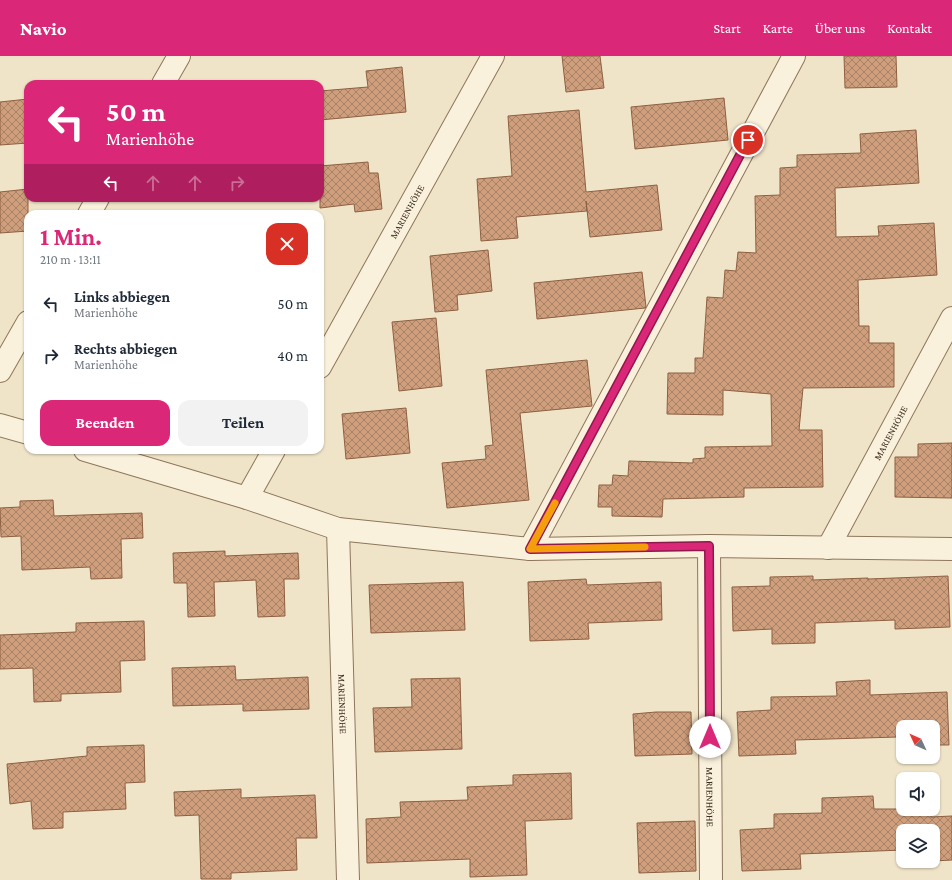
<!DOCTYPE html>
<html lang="de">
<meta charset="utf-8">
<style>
:root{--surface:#fff;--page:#f2f2f3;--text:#1f2937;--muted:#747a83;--accent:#db2777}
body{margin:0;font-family:"Crimson Pro",serif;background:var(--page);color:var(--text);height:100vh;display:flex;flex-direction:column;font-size:15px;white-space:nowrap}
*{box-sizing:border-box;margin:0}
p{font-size:13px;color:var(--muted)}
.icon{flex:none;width:22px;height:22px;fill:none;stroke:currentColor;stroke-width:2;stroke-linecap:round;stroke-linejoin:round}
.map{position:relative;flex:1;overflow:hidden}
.panel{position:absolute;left:24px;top:154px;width:300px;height:244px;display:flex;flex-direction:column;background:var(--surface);border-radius:12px;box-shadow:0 1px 3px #0004}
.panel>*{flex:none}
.top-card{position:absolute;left:24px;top:24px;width:300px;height:122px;border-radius:12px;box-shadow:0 1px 3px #0004;background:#db2777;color:#fff;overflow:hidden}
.needle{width:26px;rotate:314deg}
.controls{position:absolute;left:896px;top:664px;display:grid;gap:8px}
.controls a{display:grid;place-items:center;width:44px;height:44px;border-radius:8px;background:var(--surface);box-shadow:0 1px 3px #0004;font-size:20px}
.pin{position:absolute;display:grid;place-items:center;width:34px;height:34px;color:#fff;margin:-17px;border:2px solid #fff;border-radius:50%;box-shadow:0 1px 4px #0007}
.me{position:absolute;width:44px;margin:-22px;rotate:0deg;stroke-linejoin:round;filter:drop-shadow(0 0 3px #0008)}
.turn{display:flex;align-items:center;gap:14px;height:84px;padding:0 16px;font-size:18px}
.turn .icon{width:52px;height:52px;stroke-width:2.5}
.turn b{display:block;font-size:28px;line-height:34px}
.lanes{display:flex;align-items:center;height:38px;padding:0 16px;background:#0003;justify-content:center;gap:20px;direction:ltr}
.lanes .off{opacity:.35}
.round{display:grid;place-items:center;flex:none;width:42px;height:42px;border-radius:12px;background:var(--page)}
.head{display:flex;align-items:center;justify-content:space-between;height:68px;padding:0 16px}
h1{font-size:24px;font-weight:700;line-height:30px;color:var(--accent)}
.action{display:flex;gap:8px;margin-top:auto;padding:8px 16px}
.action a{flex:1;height:46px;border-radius:12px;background:var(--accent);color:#fff;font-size:16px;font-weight:700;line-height:46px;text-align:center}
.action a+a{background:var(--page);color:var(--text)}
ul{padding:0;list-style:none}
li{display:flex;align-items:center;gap:12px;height:52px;padding:0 16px}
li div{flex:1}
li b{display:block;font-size:15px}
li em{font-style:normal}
header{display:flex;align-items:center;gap:24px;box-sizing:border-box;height:56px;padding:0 20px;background:var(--accent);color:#fff}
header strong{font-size:19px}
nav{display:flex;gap:22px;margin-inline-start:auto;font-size:14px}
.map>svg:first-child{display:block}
.building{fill:url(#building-cross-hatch);stroke:#8d5f41}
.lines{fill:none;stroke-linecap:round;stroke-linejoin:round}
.street-casing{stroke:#8d765c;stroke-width:24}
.street{stroke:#faf1dc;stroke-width:22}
.route-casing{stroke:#8e194d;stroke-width:10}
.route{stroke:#db2777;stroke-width:7}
.slow{stroke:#f59e0b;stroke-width:7}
.labels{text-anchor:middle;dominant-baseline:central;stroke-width:4;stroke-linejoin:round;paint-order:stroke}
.street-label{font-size:10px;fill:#3d2e20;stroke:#f7eed8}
</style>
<header>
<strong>Navio</strong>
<nav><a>Start</a><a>Karte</a><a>Über uns</a><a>Kontakt</a></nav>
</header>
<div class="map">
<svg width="952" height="824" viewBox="0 0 952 824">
<defs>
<pattern id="building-cross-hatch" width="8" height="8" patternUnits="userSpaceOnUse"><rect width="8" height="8" fill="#cf9f7d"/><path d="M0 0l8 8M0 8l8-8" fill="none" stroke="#a98266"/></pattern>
</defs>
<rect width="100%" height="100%" fill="#f0e4c8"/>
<g class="building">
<polygon points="562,0 600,0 604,32 566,36"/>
<polygon points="844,0 896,0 897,31 845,32"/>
<polygon points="402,11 406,56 320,64 320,35 368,31 366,15"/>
<polygon points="724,42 728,84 635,93 631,51"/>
<polygon points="28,43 28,87 0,89 0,46"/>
<polygon points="579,54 586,136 657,129 662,174 590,181 586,145 587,155 516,161 518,182 481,185 477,123 512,120 508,60"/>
<polygon points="916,74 919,127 835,132 836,181 879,180 878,170 934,167 937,219 858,224 859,270 869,270 869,287 894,287 894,331 803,332 799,374 822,374 823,431 744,432 744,441 663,443 662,461 612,460 612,451 598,451 599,429 612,429 613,419 628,420 629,405 693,407 693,403 705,402 705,391 772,390 771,338 723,334 723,359 667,358 668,317 695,317 695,302 703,302 707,241 723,242 725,214 736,215 738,196 756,197 755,140 780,139 780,112 797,111 797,99 861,97 860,78"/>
<polygon points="368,106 369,117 378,117 382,153 355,156 354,148 320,152 320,110"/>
<polygon points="28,133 28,175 0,177 0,136"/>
<polygon points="488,194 492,235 457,239 458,254 435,256 430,200"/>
<polygon points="642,216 646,251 645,252 537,263 534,227"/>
<polygon points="436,262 442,330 399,335 392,266"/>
<polygon points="587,304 592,350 520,357 529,444 447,452 442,407 486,403 485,390 493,389 486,314"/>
<polygon points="406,352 410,397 346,403 342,358"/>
<polygon points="952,387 952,442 895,441 895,401 918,401 918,388"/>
<polygon points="53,444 54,460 142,457 143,482 121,483 122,522 91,523 90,511 22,514 21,480 1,481 0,452 20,451 20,445"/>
<polygon points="225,495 225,500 298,497 299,523 284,523 285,560 258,561 256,524 214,526 215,560 188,561 187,527 174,527 173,497"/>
<polygon points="813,520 813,524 868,522 868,523 948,520 950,571 895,573 895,564 815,567 815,587 772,588 772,573 733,575 732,531 770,530 770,521"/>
<polygon points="586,523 587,529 661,526 662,564 588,567 589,583 530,585 528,526"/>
<polygon points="463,526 465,574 371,577 369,529"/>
<polygon points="144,565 145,604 120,605 121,636 61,638 61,645 34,646 33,612 0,613 0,579 76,576 76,567"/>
<polygon points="235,610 236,624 308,621 309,653 243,655 243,648 173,650 172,612"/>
<polygon points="460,622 462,693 375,696 373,652 412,651 411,623"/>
<polygon points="870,624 870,639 947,636 949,689 933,689 933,671 903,671 903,690 898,691 898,681 795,684 796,698 739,700 737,656 771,654 771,641 837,640 836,626"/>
<polygon points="656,656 691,656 692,698 635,700 633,658"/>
<polygon points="144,689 145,726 125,727 126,753 63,756 63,772 33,773 31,745 10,748 7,708 87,700 87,691"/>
<polygon points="571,717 572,763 525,765 527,819 470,821 470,803 367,807 366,763 401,761 400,746 468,744 467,731 513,729 513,719"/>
<polygon points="241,733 241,742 315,739 317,782 296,782 297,814 231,817 231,823 201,823 199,759 175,760 174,736"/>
<polygon points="873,740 874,753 931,753 931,761 952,760 952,804 933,805 933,775 903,775 903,794 800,798 801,813 742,815 740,774 774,772 774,758 822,757 822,742"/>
<polygon points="695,765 696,815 639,817 637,767"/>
</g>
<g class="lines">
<g class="street-casing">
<g id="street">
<polyline points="163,28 179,0"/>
<polyline points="89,158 98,142"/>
<path id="s1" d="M320,311L493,0"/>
<polyline points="0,315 28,266"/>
<polyline points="0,369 28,377"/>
<polyline points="85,394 247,442 338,473 530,493 709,490 952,493"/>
<polyline points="247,442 274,394"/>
<path id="s2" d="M338,473L348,824"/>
<path id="s3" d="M709,490L711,824"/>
<path id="s4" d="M828,492L952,262"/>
<polyline points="530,493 794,0"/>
</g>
</g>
<use href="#street" class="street"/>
</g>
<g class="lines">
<g class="route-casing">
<polyline id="route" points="710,681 709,490 530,493 748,84"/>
</g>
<use href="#route" class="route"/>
<polyline class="slow" points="555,447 530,493 645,491"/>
</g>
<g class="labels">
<g class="street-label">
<text stroke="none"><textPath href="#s1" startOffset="178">MARIENHÖHE</textPath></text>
<text stroke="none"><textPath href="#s4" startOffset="131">MARIENHÖHE</textPath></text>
<text stroke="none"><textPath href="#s2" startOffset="175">MARIENHÖHE</textPath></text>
<text stroke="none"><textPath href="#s3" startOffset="251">MARIENHÖHE</textPath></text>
</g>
</g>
</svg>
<div class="controls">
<a><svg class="needle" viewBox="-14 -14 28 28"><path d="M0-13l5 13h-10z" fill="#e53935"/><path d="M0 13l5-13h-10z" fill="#747a83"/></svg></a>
<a><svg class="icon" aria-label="sound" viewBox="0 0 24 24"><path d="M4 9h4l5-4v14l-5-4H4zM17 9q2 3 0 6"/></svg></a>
<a><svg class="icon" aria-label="layers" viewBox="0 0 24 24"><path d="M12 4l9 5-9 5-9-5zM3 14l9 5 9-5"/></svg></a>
</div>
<div class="pin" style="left:748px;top:84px;background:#d93025"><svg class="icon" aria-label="arrive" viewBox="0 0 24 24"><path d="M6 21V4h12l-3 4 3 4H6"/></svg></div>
<svg class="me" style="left:710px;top:681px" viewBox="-20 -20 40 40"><circle r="19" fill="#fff"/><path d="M0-13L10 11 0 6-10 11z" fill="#db2777"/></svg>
<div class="top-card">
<div class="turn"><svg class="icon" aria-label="left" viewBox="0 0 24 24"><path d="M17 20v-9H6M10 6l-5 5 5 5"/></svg><div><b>50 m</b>Marienhöhe</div></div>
<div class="lanes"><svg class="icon" aria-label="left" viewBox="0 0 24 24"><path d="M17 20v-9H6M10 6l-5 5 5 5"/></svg><svg class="icon off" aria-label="ahead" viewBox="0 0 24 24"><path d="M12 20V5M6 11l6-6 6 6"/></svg><svg class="icon off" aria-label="ahead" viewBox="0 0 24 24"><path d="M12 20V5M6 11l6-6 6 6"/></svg><svg class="icon off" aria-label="right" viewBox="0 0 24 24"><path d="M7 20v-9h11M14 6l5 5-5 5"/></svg></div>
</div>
<section class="panel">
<div class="head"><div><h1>1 Min.</h1><p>210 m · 13:11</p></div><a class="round" style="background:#d93025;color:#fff"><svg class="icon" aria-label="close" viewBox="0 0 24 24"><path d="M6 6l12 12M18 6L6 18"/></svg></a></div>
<ul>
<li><svg class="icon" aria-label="left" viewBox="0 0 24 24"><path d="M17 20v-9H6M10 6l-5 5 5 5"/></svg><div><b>Links abbiegen</b><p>Marienhöhe</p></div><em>50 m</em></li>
<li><svg class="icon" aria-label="right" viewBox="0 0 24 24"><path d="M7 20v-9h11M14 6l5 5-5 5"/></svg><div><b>Rechts abbiegen</b><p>Marienhöhe</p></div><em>40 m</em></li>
</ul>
<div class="action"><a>Beenden</a><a>Teilen</a></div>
</section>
</div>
